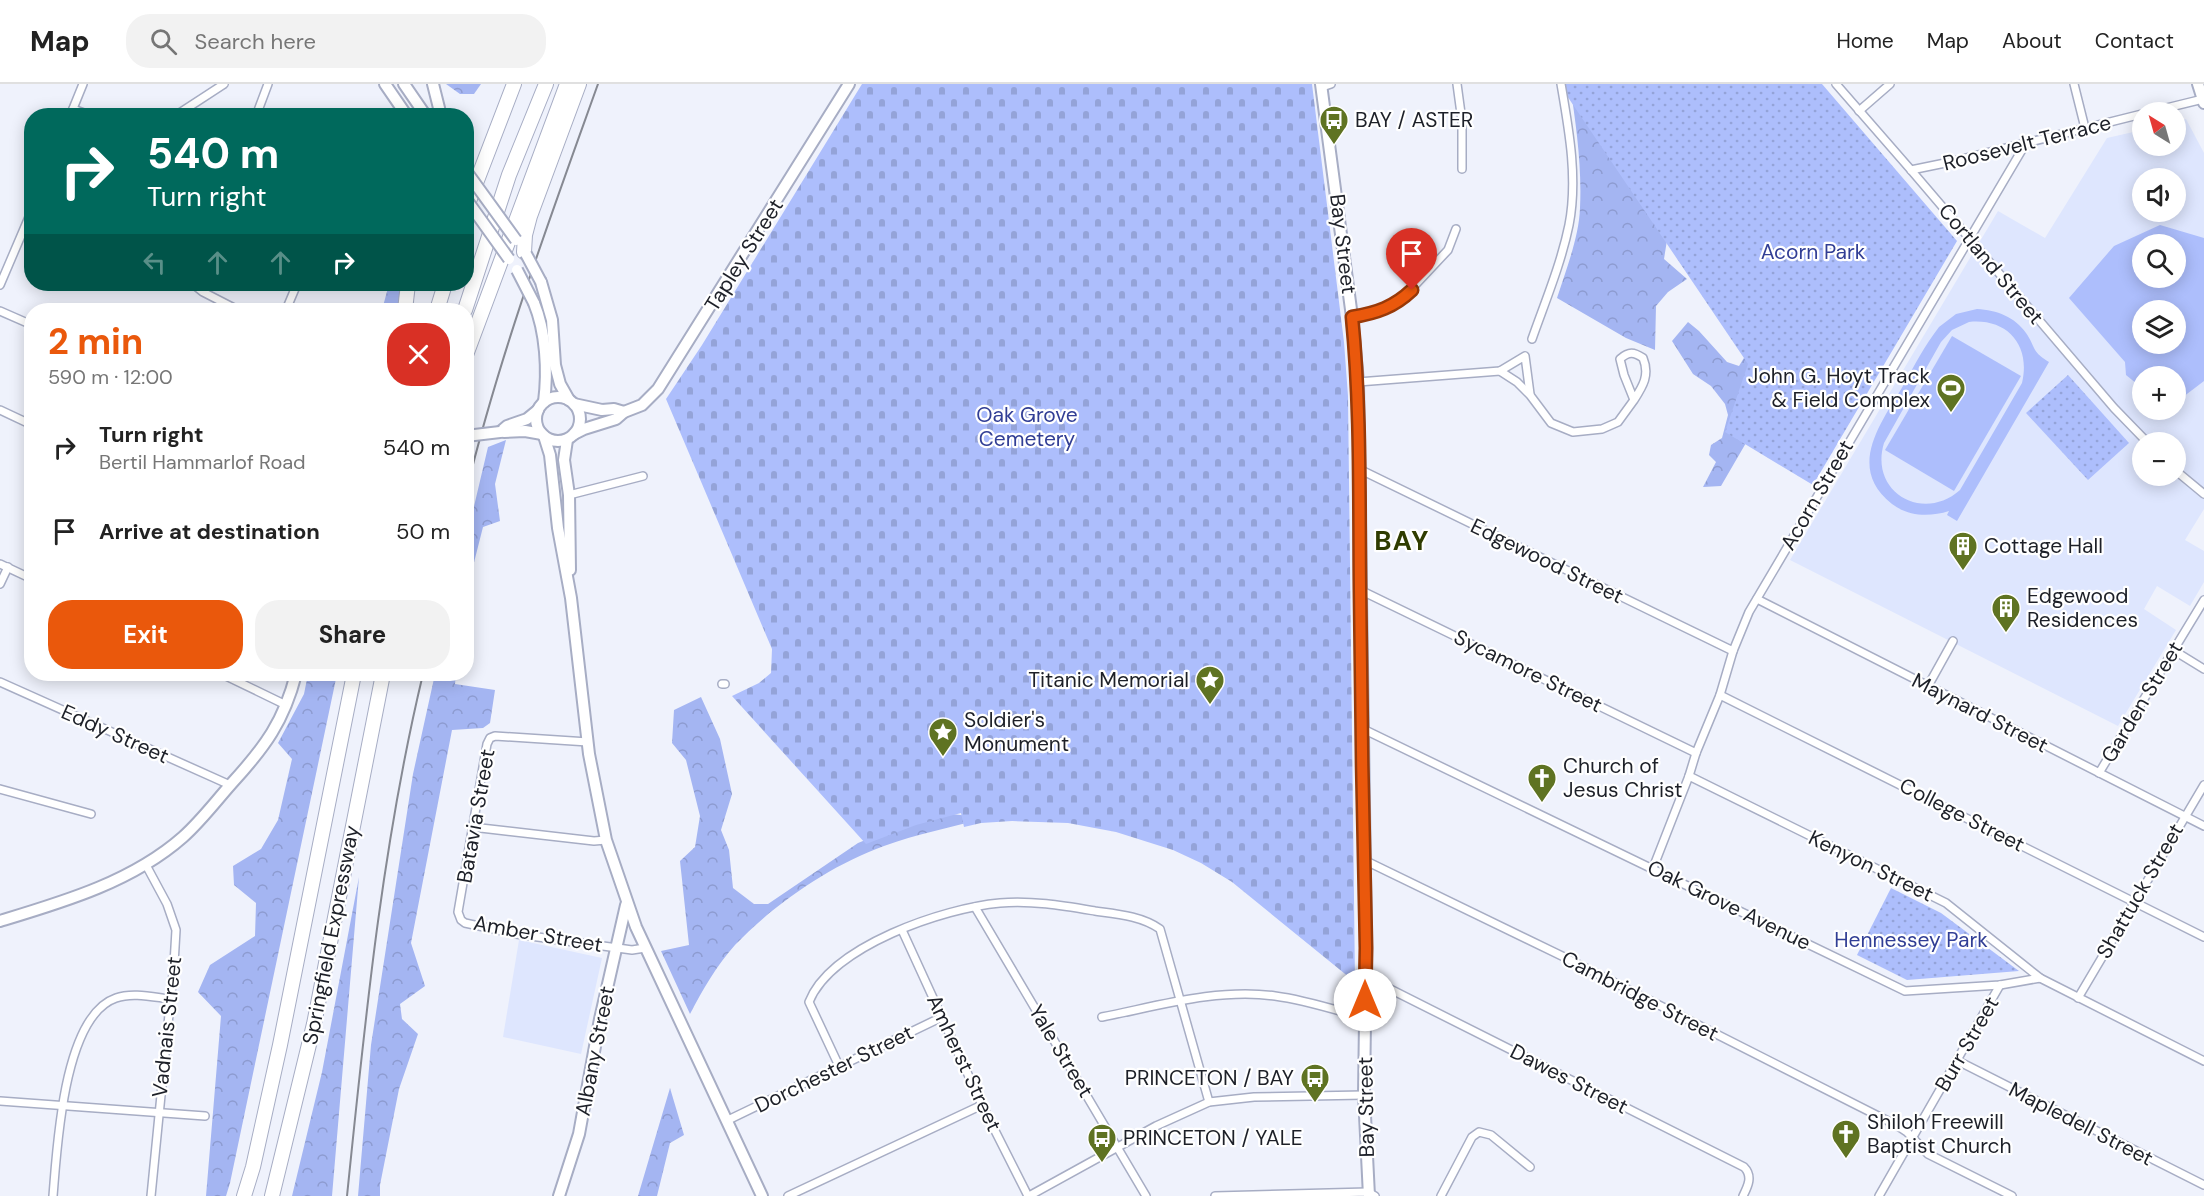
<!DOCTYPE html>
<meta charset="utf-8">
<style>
:root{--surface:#fff;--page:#f2f2f2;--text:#222;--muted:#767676;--line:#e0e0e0;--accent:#ea580c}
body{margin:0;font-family:"DM Sans",sans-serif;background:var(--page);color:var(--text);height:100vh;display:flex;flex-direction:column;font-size:22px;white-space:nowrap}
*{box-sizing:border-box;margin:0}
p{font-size:20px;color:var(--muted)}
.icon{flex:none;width:33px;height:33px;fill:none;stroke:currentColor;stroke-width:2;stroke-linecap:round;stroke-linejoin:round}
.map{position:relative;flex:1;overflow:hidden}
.side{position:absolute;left:24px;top:219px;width:450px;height:378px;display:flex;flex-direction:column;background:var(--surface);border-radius:24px;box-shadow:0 3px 15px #0003}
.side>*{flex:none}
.top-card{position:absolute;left:24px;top:24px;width:450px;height:183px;border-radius:24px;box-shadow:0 3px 15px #0003;background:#00695c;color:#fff;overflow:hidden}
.needle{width:39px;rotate:323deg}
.controls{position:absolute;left:2132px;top:18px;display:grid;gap:12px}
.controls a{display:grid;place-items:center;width:54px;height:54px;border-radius:50%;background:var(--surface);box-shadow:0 3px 15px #0003;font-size:30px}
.pin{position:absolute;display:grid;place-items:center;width:51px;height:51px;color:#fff;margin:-62px -26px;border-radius:50% 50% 50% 0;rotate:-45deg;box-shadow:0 0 6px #0007}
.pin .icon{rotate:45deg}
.me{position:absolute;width:66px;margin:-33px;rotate:0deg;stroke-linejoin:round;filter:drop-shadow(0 0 4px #0008)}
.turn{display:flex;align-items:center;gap:21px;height:126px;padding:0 24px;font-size:27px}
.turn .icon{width:78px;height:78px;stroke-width:2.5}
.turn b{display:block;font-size:42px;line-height:51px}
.lanes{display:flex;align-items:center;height:57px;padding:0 24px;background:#0003;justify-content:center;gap:30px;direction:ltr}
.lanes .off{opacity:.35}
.round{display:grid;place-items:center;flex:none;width:63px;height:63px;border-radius:24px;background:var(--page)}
.headline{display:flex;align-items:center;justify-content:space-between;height:102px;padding:0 24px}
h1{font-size:36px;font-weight:700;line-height:45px;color:var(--accent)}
.primary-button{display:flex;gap:12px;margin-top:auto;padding:12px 24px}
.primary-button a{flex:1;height:69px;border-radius:24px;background:var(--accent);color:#fff;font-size:24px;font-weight:700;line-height:69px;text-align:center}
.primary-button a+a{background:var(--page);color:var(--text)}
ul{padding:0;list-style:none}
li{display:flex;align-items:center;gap:18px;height:84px;padding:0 24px}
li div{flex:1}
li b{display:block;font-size:22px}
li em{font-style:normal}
header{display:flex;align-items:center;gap:36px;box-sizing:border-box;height:84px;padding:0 30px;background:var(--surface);border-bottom:2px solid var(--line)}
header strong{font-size:28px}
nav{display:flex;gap:33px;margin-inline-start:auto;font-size:21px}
.search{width:420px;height:54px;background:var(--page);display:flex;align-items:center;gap:15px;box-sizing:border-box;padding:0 21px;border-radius:24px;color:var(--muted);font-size:22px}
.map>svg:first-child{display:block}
.built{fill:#dee6fe;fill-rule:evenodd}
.grass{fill:#adbefc;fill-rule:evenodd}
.forest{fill:url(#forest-crowns)}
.cemetery{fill:url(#cemetery-stones)}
.park{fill:url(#park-dots)}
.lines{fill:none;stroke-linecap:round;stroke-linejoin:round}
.street-casing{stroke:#a7adc4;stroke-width:10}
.secondary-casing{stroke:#a7adc4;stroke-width:14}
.primary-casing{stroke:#a7adc4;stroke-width:14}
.highway-casing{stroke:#a7adc4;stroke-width:16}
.street{stroke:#fff;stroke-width:7}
.secondary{stroke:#fff;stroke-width:10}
.primary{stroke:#fff;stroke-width:10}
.highway{stroke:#fff;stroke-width:14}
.rail{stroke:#868992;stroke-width:2}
.secondary-bridge-casing{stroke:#a7adc4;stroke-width:14;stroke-linecap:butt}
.secondary-bridge{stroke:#fff;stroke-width:10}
.route-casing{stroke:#983908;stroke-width:15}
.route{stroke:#ea580c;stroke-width:10}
.labels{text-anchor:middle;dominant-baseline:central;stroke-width:4.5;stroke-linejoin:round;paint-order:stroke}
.poi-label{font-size:21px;fill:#1d2028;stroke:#fff;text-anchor:start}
.street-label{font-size:21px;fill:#1d2028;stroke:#fff}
.park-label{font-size:21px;fill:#313e95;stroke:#fff}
.district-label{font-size:27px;font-weight:bold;letter-spacing:1.5px;fill:#2f3c01;stroke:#fff}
</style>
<header>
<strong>Map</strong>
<div class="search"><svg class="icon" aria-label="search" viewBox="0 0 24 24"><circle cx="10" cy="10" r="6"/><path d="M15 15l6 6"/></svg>Search here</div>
<nav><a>Home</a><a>Map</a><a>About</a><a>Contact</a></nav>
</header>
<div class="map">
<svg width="2204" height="1112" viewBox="0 0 2204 1112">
<defs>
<pattern id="forest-crowns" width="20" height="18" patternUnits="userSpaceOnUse" patternTransform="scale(1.5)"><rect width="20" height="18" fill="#a4b5f2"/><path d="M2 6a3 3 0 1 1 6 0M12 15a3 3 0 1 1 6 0" fill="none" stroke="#8d9bd0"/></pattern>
<pattern id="cemetery-stones" width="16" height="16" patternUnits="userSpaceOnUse" patternTransform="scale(1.5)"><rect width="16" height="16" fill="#adbefc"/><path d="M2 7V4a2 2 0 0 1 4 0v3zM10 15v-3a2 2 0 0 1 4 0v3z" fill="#94a3d8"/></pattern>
<pattern id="park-dots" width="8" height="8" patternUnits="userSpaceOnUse" patternTransform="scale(1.5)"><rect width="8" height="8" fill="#adbefc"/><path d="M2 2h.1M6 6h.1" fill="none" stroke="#94a3d8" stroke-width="1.8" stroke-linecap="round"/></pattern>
</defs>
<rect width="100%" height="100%" fill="#eff2fc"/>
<g class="built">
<path d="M2186,35L2204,69V425L2185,456L2204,467V498L2190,522L2157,502L2144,525L2176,546L2118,642L1790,476L1998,127L2045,154L2107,54L2142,46V62H2175V37ZM2142,94H2175V128H2142ZM2142,160H2175V194H2142ZM2142,226H2175V260H2142ZM2142,292H2175V326H2142ZM2142,358H2175V392H2142Z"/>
<polygon points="519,856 602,874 581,970 503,953"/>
</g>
<g class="grass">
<path d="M2160,141L2204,154V297L2179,316L2175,317V292H2142V304L2126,291L2125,278L2069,214L2114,162ZM2175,160V194H2142V160ZM2175,226V260H2142V226Z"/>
<path d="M1977,225C1997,226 2015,233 2026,249C2037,265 2030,266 2049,278L1957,437L1947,431L1949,427C1930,433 1909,433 1892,420C1846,384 1881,339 1903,302C1914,282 1925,261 1939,243L1956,230ZM1969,238C2007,234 2031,261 2022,299L1960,406C1923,439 1869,408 1884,359L1941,258L1952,246Z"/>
<polygon points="1952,252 2021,292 1954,407 1885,366"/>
</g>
<g class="forest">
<polygon points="446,0 481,0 474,10 460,10"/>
<path d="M1570,0L1668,150L1664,175L1687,195L1668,208L1656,222L1655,266L1626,254L1557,214C1566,186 1579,153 1580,124C1582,82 1576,41 1570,0Z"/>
<polygon points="389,200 401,200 397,226 382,226"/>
<polygon points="1688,238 1699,247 1727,278 1739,282 1750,264 1757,340 1721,402 1703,403 1716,378 1709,371 1711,361 1722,354 1728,331 1725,320 1711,302 1693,290 1672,257"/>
<polygon points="506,356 495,400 500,437 483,443 467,506 467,452 488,363"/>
<polygon points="308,590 337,590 230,1099 226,1112 206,1112 221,932 198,908 210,881 255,852 256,819 234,801 233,782 261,765 278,736 292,675 278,659 304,610"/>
<polygon points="435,590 456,590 455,600 495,606 490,639 483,644 452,646 411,859 425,902 400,920 402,935 418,950 399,1005 380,1101 380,1112 358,1112 371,961 413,690"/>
<path d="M701,613L720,655L732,710L721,746L729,766L733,804L754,820H768L858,759L890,746L884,722L986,734C952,743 917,750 884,762C831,781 774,820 735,861C717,881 703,905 690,930L661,867L689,861L680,777L695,763L700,732L686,676L672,659L674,626Z"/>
<polygon points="359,793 332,1112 292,1112 322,988"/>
<polygon points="670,1004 684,1051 670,1059 657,1112 638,1112"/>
</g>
<polygon class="cemetery" points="862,0 1312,0 1344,258 1348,312 1355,898 1232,798 1201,779 1173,766 1116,748 1068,739 1012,737 981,739 964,743 961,729 916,741 866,760 732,612 759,599 771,589 772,565 666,315 702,261"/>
<g class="park">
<polygon points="1559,0 1822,0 1957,157 1813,401 1725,348 1748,280"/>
<polygon points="2068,291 2129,359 2088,396 2026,329"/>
<polygon points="1891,804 1941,829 2019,887 1907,896 1857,871"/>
</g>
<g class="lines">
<g class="street-casing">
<g id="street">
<polyline points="1457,0 1462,37 1462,85"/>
<polyline points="1836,0 1911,86 2114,324 2147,358"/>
<polyline points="2074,0 2085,44"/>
<polyline points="1322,3 1331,0"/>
<polyline points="73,25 92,32"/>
<polyline points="1859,27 1890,0"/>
<polyline points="2150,28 2203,15"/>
<polyline points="70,32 83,0"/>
<polyline points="175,32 224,0"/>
<polyline points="256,32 268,0"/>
<polyline points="1911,86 1950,78 2142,30"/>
<polyline points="193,200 203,208 238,226"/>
<polyline points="0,201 32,126"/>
<polyline points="286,226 297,200"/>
<polyline points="0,227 32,241"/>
<polyline points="1352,233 1385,226 1400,217 1448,166 1456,145"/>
<path d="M1532,255C1545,218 1561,180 1569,141C1578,95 1569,46 1561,0"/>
<path d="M1500,287L1517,298L1530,311L1551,339L1573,348L1602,345L1618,338L1634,316L1624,291L1620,275C1629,267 1634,268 1643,274C1650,291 1643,302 1634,316"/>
<polyline points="1358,298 1500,287 1525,272 1530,310"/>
<polyline points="0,326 32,341"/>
<polyline points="1361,386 1733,567"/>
<polyline points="2175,386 2204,410"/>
<polyline points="569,411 643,392"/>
<polyline points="0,480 32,495"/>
<polyline points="0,500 8,483"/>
<polyline points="1360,506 1696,669"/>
<polyline points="1757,515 2204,742"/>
<polyline points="2173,566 2204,585"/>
<polyline points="222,590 286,621"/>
<polyline points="0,598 230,701"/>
<polyline points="722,600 725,600"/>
<polyline points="1928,602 1953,557"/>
<polyline points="1720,611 2204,853"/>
<polyline points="1363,645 1905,907 2000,901 2040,894 2204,977"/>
<polyline points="588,658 495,652 490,654 487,660 458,828 461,836 465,839 516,850 632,866 645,864"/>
<polyline points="2099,689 2204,516"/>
<polyline points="1689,692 1946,819 2040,894"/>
<polyline points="0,705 91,730"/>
<polyline points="472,743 594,757 606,756"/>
<polyline points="1364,776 1564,873 1898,1042 1907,1048 1928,1070 2012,1112"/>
<polyline points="146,781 167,820 176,846 174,880 151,1112"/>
<polyline points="1653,784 1689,692 1696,669 1720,611 1733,567 1749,528 2026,59"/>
<polyline points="975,823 1146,1112"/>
<polyline points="902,846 982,1021 1028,1112"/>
<path d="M1364,898L1390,905L1744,1083C1753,1092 1748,1102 1743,1112"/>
<polyline points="2078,914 2204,701"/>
<path d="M1102,933C1158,922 1218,904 1275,912C1306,916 1335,926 1365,934"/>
<polyline points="1958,977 2204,1101"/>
<path d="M839,982L809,918C831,862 944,824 1000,819C1031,816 1065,822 1095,827C1117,830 1142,832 1160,845L1209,1018"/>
<polyline points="0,1017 205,1032"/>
<polyline points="726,1037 942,933"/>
<path d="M53,1112C57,1065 63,932 116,914C132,908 153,913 170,915"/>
<polyline points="788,1112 982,1021"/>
<polyline points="1029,1112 1156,1042 1209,1018 1254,1013 1364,1011"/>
<polyline points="1215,1112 1368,1108 1375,1112"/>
<polyline points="1441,1112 1472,1053 1479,1048 1491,1051 1530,1083"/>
<polyline points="1879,1112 2000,901"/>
</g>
</g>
<g class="secondary-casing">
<g id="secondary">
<polyline points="385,0 407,32"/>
<polyline points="404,0 426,32"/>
<polyline points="433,0 441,32"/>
<polyline points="1321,0 1352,233 1358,298 1366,864 1364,1011 1369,1112"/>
<polyline points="541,198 552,236 555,281 560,300 569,316"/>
<path d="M534,219C546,248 548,287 544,318"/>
<circle cx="558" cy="335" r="22"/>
<polyline points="574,320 602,326 614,325 624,328"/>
<polyline points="500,348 507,342 527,335 538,326"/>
<polyline points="504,348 525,347 542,350"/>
<polyline points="574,350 584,345 616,335 624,328 642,321 658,305 849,0"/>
<polyline points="544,352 550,371 558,444 571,514 589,670 606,756 636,843 762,1112"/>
<polyline points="567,356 564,376 569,411 570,486"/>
<path d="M0,837C63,818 132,798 183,753C201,737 216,717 232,699C265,663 284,637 296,590"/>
<polyline points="559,1112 579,1050 600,935 626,821"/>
</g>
</g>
<g class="primary-casing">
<polyline id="primary" points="2198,0 2204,19"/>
</g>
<g class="highway-casing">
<g id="highway">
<polyline points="466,125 514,0"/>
<polyline points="524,168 525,151 530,132 579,0"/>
<polyline points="405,226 408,200"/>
<polyline points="437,226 445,200"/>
<polyline points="465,226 509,91 546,0"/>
<polyline points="466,271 567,0"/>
<polyline points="244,1112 253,1083 280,961 354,590"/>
<polyline points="272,1112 314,940 383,590"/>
</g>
</g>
<use href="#street" class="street"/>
<use href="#secondary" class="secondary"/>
<use href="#primary" class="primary"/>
<use href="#highway" class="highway"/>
<g class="rail">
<path d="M466,408C500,269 550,134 598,0"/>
<path d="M347,1112C365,937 382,761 423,590"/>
</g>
<g class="secondary-bridge-casing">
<g id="secondary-bridge">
<polyline points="466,87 516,156"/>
<polyline points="466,115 509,175"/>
<polyline points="526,170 541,198"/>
<polyline points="517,186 534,219"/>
<polyline points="466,352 500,348"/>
</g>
</g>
<use href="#secondary-bridge" class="secondary-bridge"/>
</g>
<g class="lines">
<g class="route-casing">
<path id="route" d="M1365,916L1366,864C1363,744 1361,625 1360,505C1359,414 1361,324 1352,233C1377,229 1394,223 1412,206"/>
</g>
<use href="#route" class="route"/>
</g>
<defs>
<g id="bus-pin" transform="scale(1.5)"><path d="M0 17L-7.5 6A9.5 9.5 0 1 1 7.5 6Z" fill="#5f7322" stroke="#fff"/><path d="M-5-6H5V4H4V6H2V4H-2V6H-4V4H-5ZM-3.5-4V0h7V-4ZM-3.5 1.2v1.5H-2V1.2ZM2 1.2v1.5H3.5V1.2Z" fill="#fff"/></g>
<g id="stadium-pin" transform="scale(1.5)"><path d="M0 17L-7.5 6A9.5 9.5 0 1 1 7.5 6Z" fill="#5f7322" stroke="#fff"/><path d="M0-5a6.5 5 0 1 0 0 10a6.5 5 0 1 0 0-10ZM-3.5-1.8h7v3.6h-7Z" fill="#fff"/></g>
<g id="building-pin" transform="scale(1.5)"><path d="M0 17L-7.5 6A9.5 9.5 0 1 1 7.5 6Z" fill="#5f7322" stroke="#fff"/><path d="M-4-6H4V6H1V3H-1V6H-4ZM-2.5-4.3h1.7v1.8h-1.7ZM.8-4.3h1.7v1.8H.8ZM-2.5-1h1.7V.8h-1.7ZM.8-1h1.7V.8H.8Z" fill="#fff"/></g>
<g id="sight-pin" transform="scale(1.5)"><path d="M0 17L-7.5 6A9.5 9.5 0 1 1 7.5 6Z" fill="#5f7322" stroke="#fff"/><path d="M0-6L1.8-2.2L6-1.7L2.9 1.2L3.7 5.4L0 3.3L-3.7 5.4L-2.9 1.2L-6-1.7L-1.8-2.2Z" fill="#fff"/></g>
<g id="church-pin" transform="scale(1.5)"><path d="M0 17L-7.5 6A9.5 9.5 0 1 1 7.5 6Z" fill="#5f7322" stroke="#fff"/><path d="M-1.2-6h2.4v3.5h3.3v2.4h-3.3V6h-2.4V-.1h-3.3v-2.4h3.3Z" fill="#fff"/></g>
</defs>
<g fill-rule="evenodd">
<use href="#bus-pin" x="1334" y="36"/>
<use href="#stadium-pin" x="1951" y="304"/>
<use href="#building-pin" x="1963" y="462"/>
<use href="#building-pin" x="2006" y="524"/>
<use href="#sight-pin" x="1210" y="596"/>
<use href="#sight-pin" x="943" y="648"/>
<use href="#church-pin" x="1542" y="694"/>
<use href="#bus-pin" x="1315" y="994"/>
<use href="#church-pin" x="1846" y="1050"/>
<use href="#bus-pin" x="1102" y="1054"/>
</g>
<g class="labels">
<g class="poi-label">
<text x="1355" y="36">BAY / ASTER</text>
<text x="1930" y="292" text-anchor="end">John G. Hoyt Track<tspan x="1930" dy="24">&amp; Field Complex</tspan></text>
<text x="1984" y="462">Cottage Hall</text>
<text x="2027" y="512">Edgewood<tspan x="2027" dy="24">Residences</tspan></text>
<text x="1189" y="596" text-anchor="end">Titanic Memorial</text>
<text x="964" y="636">Soldier's<tspan x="964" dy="24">Monument</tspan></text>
<text x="1563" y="682">Church of<tspan x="1563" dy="24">Jesus Christ</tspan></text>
<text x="1294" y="994" text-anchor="end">PRINCETON / BAY</text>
<text x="1867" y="1038">Shiloh Freewill<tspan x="1867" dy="24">Baptist Church</tspan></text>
<text x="1123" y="1054">PRINCETON / YALE</text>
</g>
<g class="street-label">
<text transform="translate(2027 59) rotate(-14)">Roosevelt Terrace</text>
<text transform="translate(1343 160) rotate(83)">Bay Street</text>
<text transform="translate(744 171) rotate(-58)">Tapley Street</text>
<text transform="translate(1991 180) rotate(50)">Cortland Street</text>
<text transform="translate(1817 411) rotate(-60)">Acorn Street</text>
<text transform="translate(1547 477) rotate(26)">Edgewood Street</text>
<text transform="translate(1528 587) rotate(26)">Sycamore Street</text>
<text transform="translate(2142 618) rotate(-59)">Garden Street</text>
<text transform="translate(1980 629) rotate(27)">Maynard Street</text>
<text transform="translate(115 650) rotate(24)">Eddy Street</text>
<text transform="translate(1962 731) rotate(27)">College Street</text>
<text transform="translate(476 732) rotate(-80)">Batavia Street</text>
<text transform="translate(1871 782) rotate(26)">Kenyon Street</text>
<text transform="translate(2140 807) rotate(-60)">Shattuck Street</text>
<text transform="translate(1729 821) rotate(26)">Oak Grove Avenue</text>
<text transform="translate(538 850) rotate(10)">Amber Street</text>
<text transform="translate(331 851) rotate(-79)">Springfield Expressway</text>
<text transform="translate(1640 912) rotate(27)">Cambridge Street</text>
<text transform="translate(167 943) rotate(-84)">Vadnais Street</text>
<text transform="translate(1967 960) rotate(-60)">Burr Street</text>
<text transform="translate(595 967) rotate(-79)">Albany Street</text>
<text transform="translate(1061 967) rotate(59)">Yale Street</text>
<text transform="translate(964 979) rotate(65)">Amherst Street</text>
<text transform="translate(834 985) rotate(-26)">Dorchester Street</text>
<text transform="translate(1569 995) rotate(27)">Dawes Street</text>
<text transform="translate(1366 1023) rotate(-91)">Bay Street</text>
<text transform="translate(2081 1040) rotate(27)">Mapledell Street</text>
</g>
<g class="park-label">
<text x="1813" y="168">Acorn Park</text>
<text x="1027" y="331">Oak Grove<tspan x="1027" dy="24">Cemetery</tspan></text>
<text x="1911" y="856">Hennessey Park</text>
</g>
<g class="district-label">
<text x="1402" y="456">BAY</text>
</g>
</g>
</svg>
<div class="controls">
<a><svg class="needle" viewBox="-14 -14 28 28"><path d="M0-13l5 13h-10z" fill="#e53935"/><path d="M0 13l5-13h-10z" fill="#767676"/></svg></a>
<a><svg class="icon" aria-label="sound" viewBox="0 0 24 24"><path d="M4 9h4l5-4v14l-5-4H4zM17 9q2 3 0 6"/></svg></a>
<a><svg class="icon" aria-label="search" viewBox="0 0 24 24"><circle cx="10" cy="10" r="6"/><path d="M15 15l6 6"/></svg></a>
<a><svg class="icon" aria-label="layers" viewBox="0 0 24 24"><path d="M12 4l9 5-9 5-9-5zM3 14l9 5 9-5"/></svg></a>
<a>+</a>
<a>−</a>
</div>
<div class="pin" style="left:1412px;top:206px;background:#d93025"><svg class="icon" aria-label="arrive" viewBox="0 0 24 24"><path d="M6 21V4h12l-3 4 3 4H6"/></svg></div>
<svg class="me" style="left:1365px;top:916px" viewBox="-20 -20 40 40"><circle r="19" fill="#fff"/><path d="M0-13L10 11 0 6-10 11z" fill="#ea580c"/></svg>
<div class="top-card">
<div class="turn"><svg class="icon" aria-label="right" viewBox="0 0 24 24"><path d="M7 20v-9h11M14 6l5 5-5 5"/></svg><div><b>540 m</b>Turn right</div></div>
<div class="lanes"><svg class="icon off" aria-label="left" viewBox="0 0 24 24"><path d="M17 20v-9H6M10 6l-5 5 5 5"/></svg><svg class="icon off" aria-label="ahead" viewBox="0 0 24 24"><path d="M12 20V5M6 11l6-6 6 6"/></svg><svg class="icon off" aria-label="ahead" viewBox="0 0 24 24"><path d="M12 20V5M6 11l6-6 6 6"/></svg><svg class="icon" aria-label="right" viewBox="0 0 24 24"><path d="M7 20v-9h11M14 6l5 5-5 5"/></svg></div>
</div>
<section class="side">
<div class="headline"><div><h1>2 min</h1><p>590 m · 12:00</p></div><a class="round" style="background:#d93025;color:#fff"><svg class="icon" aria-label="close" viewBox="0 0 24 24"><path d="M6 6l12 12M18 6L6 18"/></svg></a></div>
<ul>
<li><svg class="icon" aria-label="right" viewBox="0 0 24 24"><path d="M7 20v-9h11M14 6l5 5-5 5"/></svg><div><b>Turn right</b><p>Bertil Hammarlof Road</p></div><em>540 m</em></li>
<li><svg class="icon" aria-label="arrive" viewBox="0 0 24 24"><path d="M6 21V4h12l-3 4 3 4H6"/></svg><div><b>Arrive at destination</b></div><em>50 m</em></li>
</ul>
<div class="primary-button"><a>Exit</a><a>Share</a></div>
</section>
</div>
